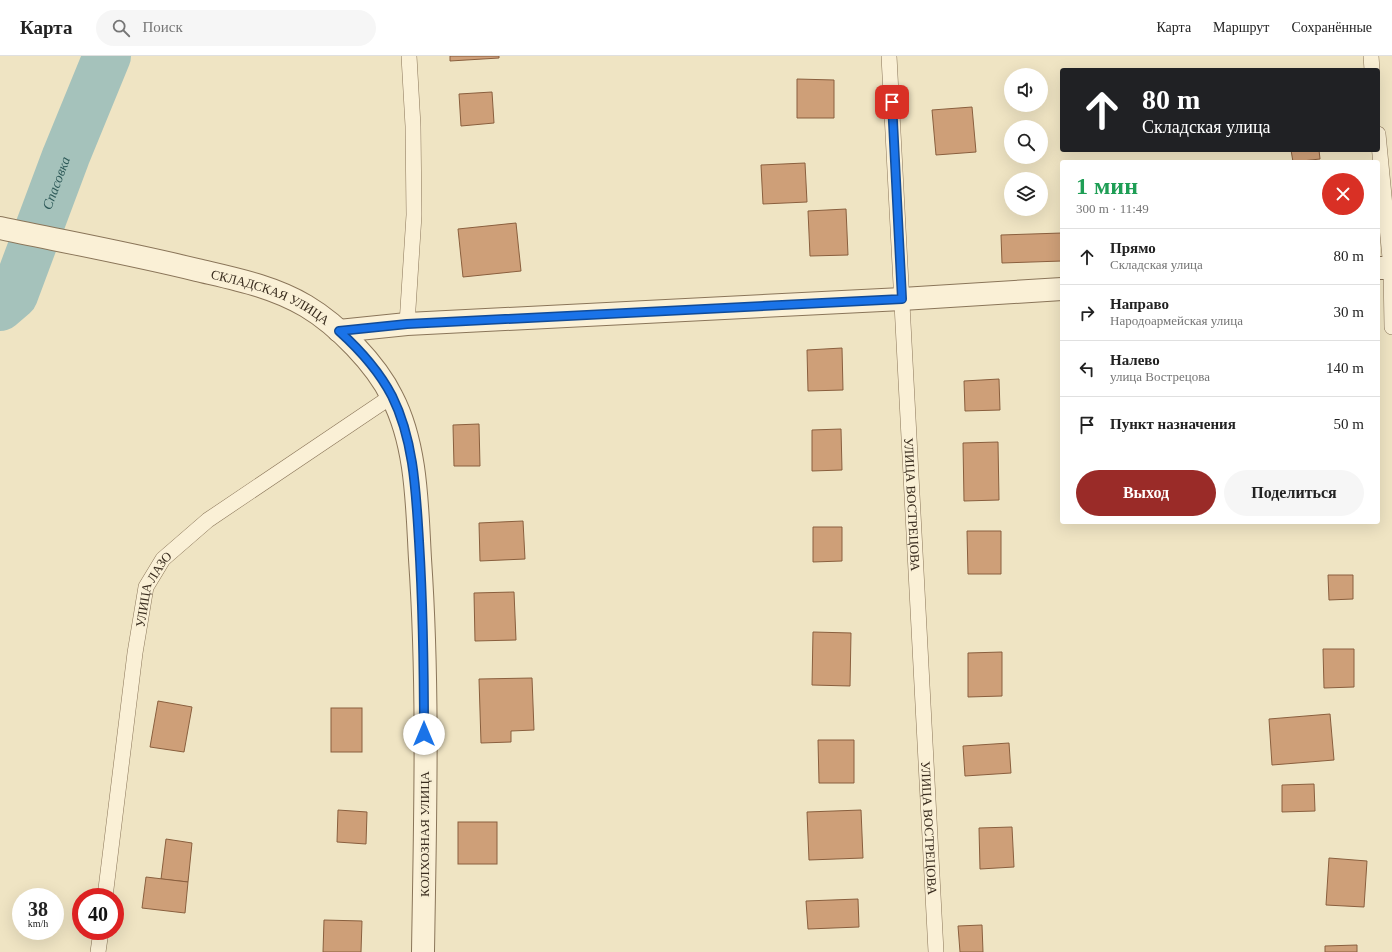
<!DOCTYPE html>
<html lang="ru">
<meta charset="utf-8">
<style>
:root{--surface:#fff;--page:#f6f6f6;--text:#222;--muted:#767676;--line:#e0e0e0;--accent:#9a2b28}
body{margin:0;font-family:Georgia,serif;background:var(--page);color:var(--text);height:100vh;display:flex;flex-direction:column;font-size:15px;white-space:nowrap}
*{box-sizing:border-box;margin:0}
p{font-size:13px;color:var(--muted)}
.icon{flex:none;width:22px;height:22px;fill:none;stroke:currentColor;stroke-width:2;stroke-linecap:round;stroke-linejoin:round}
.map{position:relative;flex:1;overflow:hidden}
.drawer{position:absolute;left:1060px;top:104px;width:320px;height:364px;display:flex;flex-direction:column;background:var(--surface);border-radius:4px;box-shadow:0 4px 16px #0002}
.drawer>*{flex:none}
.hud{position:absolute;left:1060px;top:12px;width:320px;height:84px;border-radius:4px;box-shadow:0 4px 16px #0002;background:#202124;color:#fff;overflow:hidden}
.fabs{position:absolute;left:1004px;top:12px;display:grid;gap:8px}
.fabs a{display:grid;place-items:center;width:44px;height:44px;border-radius:50%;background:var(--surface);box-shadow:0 4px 16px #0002;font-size:20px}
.speed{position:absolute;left:12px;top:832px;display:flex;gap:8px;font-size:20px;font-weight:700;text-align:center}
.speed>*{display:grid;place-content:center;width:52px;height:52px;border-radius:50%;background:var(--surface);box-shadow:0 4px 16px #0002;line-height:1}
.speed small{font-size:10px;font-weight:400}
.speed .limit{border:6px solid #d22;background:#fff;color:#111}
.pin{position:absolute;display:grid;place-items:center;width:34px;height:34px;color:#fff;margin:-17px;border-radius:8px;box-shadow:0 2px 6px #0006}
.me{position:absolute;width:44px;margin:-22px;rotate:0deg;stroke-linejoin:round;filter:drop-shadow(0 0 3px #0008)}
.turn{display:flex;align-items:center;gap:14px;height:84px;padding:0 16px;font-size:18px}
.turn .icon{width:52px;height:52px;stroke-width:2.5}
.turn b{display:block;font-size:28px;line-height:34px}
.round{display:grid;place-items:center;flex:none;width:42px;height:42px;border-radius:21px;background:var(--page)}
.head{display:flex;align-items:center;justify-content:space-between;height:68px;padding:0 16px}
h1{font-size:24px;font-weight:600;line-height:30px;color:#1e9e55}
.action{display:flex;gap:8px;margin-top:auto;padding:8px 16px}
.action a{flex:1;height:46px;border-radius:24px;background:var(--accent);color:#fff;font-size:16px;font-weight:600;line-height:46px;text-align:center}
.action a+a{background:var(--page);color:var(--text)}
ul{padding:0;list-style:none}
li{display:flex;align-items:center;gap:12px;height:56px;padding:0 16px;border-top:1px solid var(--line)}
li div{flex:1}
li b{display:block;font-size:15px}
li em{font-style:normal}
header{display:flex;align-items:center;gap:24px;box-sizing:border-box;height:56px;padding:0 20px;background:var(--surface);border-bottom:1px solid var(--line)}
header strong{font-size:19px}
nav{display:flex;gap:22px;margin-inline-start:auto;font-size:14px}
.search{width:280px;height:36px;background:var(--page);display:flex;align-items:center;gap:10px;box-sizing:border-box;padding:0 14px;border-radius:22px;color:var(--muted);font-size:15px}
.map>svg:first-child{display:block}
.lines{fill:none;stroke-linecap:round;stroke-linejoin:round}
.river{stroke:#a5c2bb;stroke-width:48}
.building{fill:#ce9f78;stroke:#8a5f3e}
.service-casing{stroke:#8a7559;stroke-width:16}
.minor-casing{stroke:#8a7559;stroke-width:24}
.tertiary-casing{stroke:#8a7559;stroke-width:24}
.service{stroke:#faf0d6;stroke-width:15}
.minor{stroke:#faf0d6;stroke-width:22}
.tertiary{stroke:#faf0d6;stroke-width:22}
.route-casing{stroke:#114b97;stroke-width:10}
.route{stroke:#1a73e8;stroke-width:7}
.labels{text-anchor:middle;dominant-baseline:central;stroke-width:4;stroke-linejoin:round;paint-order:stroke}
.street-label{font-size:13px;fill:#392c1e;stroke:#f6edd3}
.water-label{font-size:14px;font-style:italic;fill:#2d5958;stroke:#f6edd3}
</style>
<header>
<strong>Карта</strong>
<div class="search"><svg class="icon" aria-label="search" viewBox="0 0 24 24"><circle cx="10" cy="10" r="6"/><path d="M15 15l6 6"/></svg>Поиск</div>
<nav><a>Карта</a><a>Маршрут</a><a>Сохранённые</a></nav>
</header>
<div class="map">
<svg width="1392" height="896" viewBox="0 0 1392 896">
<rect width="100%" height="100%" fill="#efe4c3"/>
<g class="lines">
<path class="river" id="s1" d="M0,251L14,239L66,100L107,0"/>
</g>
<g class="building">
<polygon points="450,0 499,0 499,2 450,5"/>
<polygon points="797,23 834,24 834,62 797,62"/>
<polygon points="492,36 494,67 461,70 459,38"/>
<polygon points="972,51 976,96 936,99 932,54"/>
<polygon points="1291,94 1319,94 1320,103 1293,106"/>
<polygon points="805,107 807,146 763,148 761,109"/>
<polygon points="846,153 848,199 810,200 808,155"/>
<polygon points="516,167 521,215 463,221 458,173"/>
<polygon points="1062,177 1062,205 1002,207 1001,179"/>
<polygon points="842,292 843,334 808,335 807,294"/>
<polygon points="999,323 1000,354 965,355 964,325"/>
<polygon points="479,368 480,410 454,410 453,369"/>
<polygon points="841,373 842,414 812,415 812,374"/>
<polygon points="998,386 999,444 964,445 963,387"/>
<polygon points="523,465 525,503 480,505 479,467"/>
<polygon points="813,471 842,471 842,505 813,506"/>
<polygon points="967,475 1001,475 1001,518 968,518"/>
<polygon points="1328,519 1353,519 1353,543 1329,544"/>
<polygon points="514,536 516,584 475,585 474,537"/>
<polygon points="813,576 851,577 850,630 812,629"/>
<polygon points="1323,593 1354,593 1354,631 1324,632"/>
<polygon points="1002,596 1002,640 968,641 968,597"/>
<polygon points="532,622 534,674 511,675 511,686 481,687 479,623"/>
<polygon points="158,645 192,651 184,696 150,691"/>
<rect x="331" y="652" width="31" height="44"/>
<polygon points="1330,658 1334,704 1272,709 1269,663"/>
<polygon points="818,684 854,684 854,727 819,727"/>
<polygon points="1009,687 1011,717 965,720 963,690"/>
<polygon points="1314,728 1315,755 1282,756 1282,729"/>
<polygon points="338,754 367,756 366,788 337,786"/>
<polygon points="861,754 863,802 809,804 807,756"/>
<rect x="458" y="766" width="39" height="42"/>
<polygon points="1012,771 1014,811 980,813 979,772"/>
<polygon points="166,783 192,787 188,826 161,823"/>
<polygon points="1329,802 1367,805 1364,851 1326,849"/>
<polygon points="146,821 188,826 185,857 142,852"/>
<polygon points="858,843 859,871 808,873 806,845"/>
<polygon points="324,864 362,865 361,896 323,896"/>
<polygon points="982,869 983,896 960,896 958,870"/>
<polygon points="1357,889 1357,896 1325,896 1325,890"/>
</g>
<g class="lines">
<g class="service-casing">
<g id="service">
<path id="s2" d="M889,0L936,896"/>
<polyline points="1371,0 1372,14"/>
<polyline points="1378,78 1391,212 1392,271"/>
<polyline points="407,268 414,159 413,70 409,0"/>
<path id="s3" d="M105,841L135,597L146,531L163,503L208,464L392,340"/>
<polyline points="98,896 101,875"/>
</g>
</g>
<g class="minor-casing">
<g id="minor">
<polyline points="1378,212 1392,212"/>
<polyline points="339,275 407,268 902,243 1062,233"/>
</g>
</g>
<g class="tertiary-casing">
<g id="tertiary">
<path id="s4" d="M0,172C66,186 132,198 197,214C235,223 272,230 306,250C338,269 376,308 392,341C417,389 417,450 420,503C429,634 425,765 423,896"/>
</g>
</g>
<use href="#service" class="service"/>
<use href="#minor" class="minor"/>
<use href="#tertiary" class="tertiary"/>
</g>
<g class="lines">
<g class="route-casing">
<path id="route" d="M424,678C424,614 423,550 419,485C416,437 414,384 392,340C379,315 359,293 339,275L407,268L902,243L892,46"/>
</g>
<use href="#route" class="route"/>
</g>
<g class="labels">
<g class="street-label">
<text stroke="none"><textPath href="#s4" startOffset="280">СКЛАДСКАЯ УЛИЦА</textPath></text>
<text stroke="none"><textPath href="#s2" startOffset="449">УЛИЦА ВОСТРЕЦОВА</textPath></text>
<text stroke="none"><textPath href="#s3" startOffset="313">УЛИЦА ЛАЗО</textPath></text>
<text stroke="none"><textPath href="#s2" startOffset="773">УЛИЦА ВОСТРЕЦОВА</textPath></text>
<text transform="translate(424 778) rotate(-90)">КОЛХОЗНАЯ УЛИЦА</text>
</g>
<g class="water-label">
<text stroke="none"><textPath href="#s1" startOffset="138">Спасовка</textPath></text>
</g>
</g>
</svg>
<div class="fabs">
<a><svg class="icon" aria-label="sound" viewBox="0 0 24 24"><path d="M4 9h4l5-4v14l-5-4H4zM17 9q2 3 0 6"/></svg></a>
<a><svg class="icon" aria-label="search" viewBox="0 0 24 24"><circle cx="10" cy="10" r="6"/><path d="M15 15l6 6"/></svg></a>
<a><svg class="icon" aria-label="layers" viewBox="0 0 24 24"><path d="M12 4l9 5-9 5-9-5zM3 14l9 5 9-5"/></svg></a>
</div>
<div class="speed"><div>38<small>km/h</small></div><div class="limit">40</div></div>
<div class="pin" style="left:892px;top:46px;background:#d93025"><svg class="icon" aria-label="arrive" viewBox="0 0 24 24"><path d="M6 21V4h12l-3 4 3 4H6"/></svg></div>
<svg class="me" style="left:424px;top:678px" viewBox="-20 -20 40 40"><circle r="19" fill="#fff"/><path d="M0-13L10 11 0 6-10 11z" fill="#1a73e8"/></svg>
<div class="hud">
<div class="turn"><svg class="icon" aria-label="ahead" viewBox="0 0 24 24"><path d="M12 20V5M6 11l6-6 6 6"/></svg><div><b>80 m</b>Складская улица</div></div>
</div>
<section class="drawer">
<div class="head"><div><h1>1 мин</h1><p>300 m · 11:49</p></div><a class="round" style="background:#d93025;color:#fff"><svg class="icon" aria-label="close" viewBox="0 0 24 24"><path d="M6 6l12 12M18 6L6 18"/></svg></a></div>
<ul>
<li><svg class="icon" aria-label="ahead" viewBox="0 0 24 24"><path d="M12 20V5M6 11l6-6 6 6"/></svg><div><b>Прямо</b><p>Складская улица</p></div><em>80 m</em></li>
<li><svg class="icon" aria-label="right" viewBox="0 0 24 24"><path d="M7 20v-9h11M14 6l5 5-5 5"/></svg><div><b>Направо</b><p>Народоармейская улица</p></div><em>30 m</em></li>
<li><svg class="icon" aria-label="left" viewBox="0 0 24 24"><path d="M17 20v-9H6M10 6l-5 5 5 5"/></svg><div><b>Налево</b><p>улица Вострецова</p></div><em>140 m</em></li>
<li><svg class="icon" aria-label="arrive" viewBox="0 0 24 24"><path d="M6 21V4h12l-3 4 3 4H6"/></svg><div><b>Пункт назначения</b></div><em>50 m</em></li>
</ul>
<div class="action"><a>Выход</a><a>Поделиться</a></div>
</section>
</div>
